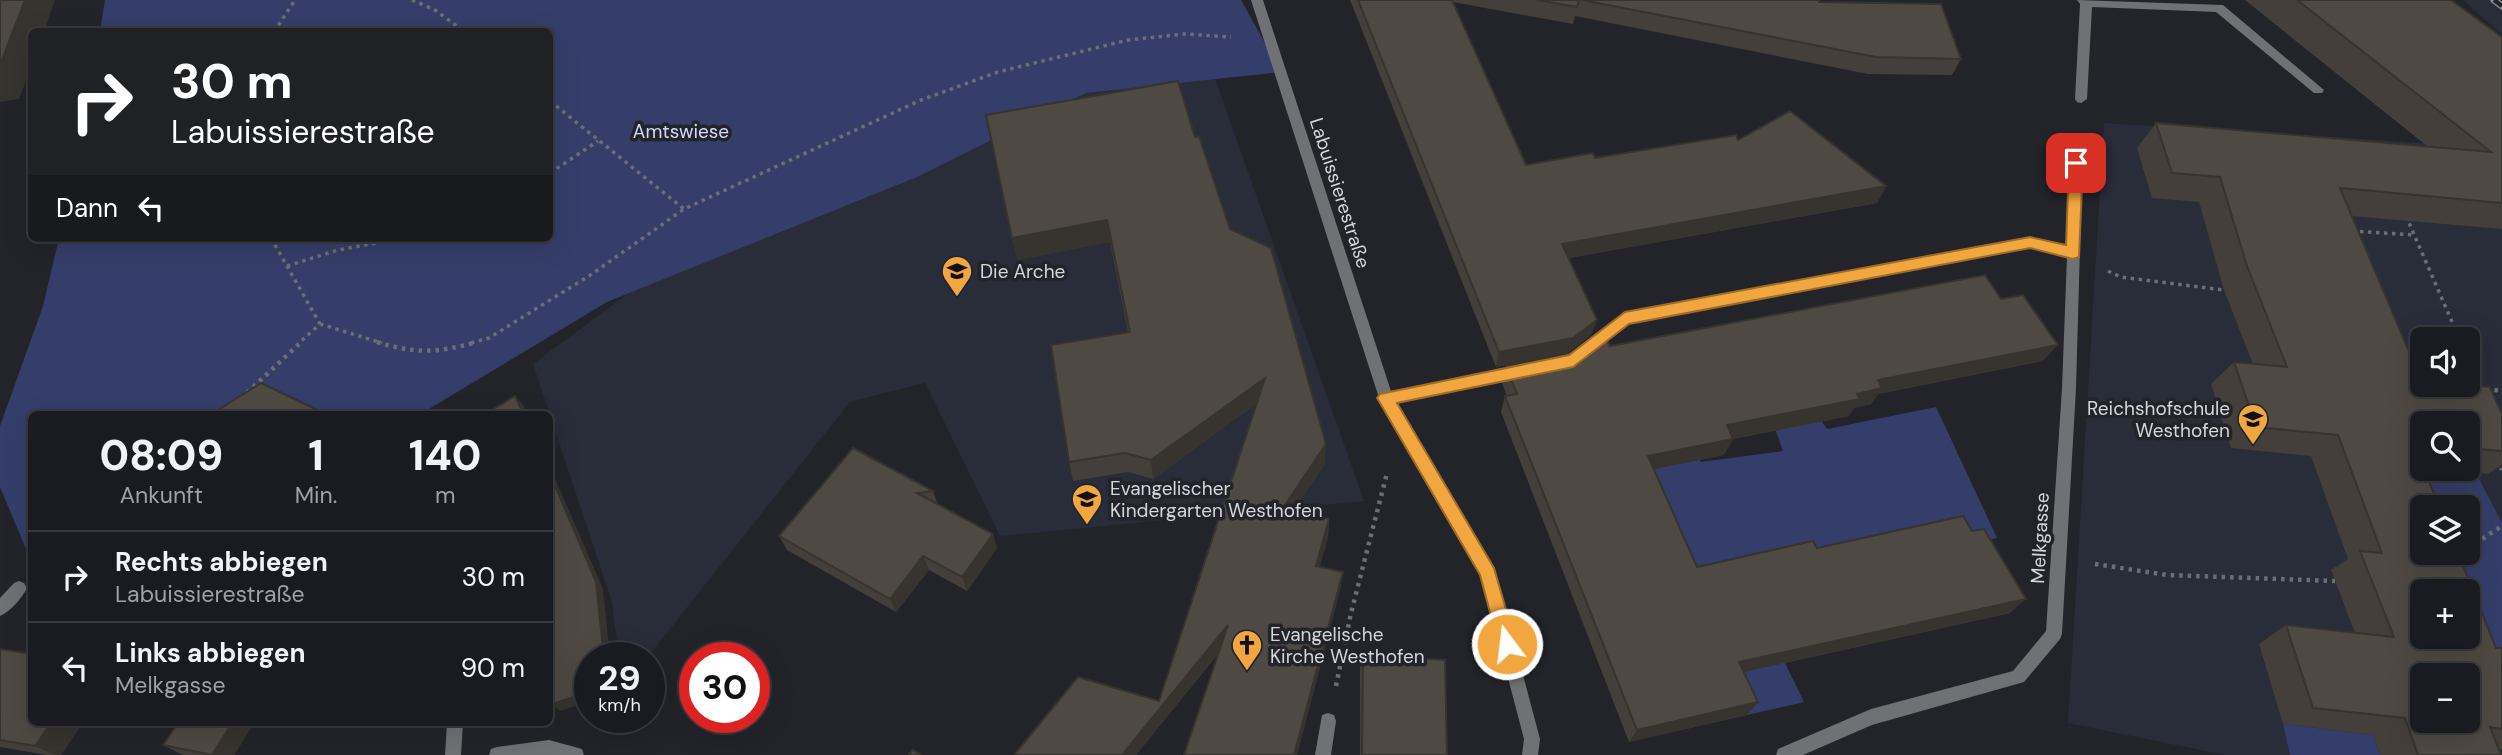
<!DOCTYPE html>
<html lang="de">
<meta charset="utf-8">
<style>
:root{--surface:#1a1b20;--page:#232429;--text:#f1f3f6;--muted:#9fa1a5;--line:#38393e}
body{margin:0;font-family:"DM Sans",sans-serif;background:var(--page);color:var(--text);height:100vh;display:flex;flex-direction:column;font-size:26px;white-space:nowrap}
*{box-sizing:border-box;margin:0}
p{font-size:23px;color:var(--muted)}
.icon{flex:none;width:38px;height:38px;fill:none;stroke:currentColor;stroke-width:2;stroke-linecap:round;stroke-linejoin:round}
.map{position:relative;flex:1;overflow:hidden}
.sheet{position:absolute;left:28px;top:411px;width:525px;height:315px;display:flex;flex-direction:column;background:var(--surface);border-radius:10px;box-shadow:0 7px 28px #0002,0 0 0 2px var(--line)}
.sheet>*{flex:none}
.banner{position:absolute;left:28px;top:28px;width:525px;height:214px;border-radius:10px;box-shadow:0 7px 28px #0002,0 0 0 2px var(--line);background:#202124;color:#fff;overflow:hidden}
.controls{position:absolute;left:2410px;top:327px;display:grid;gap:14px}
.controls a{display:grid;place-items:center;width:70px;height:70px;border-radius:10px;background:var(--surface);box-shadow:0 7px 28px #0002,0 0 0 2px var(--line);font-size:35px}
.speed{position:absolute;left:574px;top:642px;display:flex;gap:14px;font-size:35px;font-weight:700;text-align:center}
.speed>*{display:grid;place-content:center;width:91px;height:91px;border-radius:50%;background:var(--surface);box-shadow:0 7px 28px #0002,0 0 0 2px var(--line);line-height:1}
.speed small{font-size:18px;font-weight:400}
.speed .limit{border:10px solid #d22;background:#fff;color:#111}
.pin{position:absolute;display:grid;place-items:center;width:60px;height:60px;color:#fff;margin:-30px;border-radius:14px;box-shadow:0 4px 10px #0006}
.me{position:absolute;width:77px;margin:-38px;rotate:345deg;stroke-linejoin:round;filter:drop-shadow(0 0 5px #0008)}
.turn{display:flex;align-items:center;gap:24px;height:147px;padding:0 28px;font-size:32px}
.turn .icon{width:91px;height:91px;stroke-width:2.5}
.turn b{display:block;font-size:49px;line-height:60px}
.then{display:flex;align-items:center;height:66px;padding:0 28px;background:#0003;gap:14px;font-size:26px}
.eta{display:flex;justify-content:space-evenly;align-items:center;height:119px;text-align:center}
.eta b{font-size:42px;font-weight:800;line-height:49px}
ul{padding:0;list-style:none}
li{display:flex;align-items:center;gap:21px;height:91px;padding:0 28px;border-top:2px solid var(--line)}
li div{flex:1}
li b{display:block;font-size:26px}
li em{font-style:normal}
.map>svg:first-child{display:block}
.built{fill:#292c39;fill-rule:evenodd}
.green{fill:#353e6a;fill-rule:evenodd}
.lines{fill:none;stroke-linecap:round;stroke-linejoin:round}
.path-far1{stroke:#6d6e74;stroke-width:3.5;stroke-dasharray:3.5 4.5;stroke-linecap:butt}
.path{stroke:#6d6e74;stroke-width:4.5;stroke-dasharray:3.5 5;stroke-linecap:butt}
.lane{fill:#707175;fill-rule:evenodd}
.street{fill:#707175;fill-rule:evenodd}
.rail-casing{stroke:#929399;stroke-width:7}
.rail{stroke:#22242a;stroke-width:4.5;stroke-dasharray:14;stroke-linecap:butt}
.wall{fill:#443f3a}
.shaded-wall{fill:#37332f}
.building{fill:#4f4943;stroke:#37332f;stroke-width:2;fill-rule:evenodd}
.route{fill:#f1a63f;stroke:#9d6c29;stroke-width:2}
.labels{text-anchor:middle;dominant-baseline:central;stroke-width:7;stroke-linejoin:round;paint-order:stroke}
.park-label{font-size:19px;fill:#d1dbfe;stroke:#22242a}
.street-label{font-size:19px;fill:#d5d6db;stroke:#22242a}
.poi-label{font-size:19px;fill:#d5d6db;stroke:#22242a;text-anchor:start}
</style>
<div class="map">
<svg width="2502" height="755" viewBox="0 0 2502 755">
<rect width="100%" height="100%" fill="#22242a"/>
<g class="built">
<polygon points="2463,0 2502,0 2502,35"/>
<polygon points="1205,50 1364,501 1000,536 925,383 850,402 647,658 619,658 612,602 533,364 712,231 1073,79"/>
<path d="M2104,123L2473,146L2502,205V755H2225L2068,723ZM2422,340H2468V385H2422ZM2422,424H2468V469H2422ZM2422,508H2468V553H2422ZM2422,592H2468V637H2422ZM2422,676H2468V721H2422Z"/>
</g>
<g class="green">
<polygon points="105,0 1241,0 1281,72 1086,93 917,177 607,302 419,415 32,415 31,561 0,487 0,426 43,306 59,238 550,238 550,32 100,31"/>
<polygon points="1605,393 1681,436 1701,462 1783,451 1772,420 1816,413 1827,429 1936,407 1997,538 1958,546 1809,657 1785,663 1804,702 1747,715"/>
<path d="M2385,464L2476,473L2502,523V670L2468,637V592L2434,591ZM2422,508H2468V553H2422Z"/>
<polygon points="2283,724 2373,735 2380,755 2290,755"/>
</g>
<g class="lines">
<g class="path-far1">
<polyline points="412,0 435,10 465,32"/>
<polyline points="274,32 295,0"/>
<polyline points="550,101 684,209"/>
<polyline points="550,173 598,141"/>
<polyline points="2406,216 2460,340"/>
<polyline points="2352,231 2414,235"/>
<polyline points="271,238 320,324 299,343"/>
<polyline points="287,266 338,250 404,238"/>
<polyline points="2108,271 2121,277 2224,290"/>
<polyline points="320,324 382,343"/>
<polyline points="471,343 489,338 592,274 684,209 921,100 998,72 1128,40 1185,34 1231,37"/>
</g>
<g class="path">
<path d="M377,342C416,354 437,353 477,342"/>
<polyline points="2468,357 2481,389 2478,388"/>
<polyline points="2486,389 2502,391"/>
<polyline points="247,393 301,342"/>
<polyline points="2498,460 2502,470"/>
<polyline points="2468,548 2502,526"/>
<polyline points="2095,564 2167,575 2335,581"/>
<polyline points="1336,686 1351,613 1387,473"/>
</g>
<g class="lane">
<polygon points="2077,0 2223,5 2324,90 2322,93 2314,93 2216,12 2092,7 2087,99 2081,103 2077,102 2075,99 2080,4"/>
<polygon points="447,723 463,723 461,755 445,755"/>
</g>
<g class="street">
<polygon points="1251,0 1263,0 1391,391 1521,365 1526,367 1528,371 1526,375 1521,377 1396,402 1496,573 1540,739 1538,755 1522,755 1524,739 1481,575 1379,398"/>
<polygon points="2077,135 2083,140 2076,388 2062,634 2060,639 2024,682 1872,725 1803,755 1776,755 1778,749 1871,709 2013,671 2046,631 2062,388 2067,256 2030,247 1628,324 1596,350 1586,350 1584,346 1586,342 1624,314 2030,237 2067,246 2071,140"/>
<path d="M19,581L24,583L27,588C22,598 10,612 0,616V598L14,583Z"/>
<polygon points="1328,713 1334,715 1336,721 1331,755 1315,755 1322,715"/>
<polygon points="549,740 582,749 584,755 489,755 491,749 497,747"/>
</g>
<g class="rail-casing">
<polyline id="rail" points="2494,0 2502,6"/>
</g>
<use href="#rail" class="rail"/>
</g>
<g class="wall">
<polygon points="1350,0 1819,0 1819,2 1961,59 1952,75 1868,74 1575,16 1573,24 1453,2 1526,165 1738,140 1886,186 1877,203 1569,258 1597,320 1591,335 1568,353 1496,367"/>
<polygon points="2245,0 2451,0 2502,37 2502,229 2351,216 2421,380 2502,414 2502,465 2488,474 2437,469 2468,469 2468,424 2422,424 2422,469 2496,648 2502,648 2502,749 2498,749 2501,755 2380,755 2373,735 2283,724 2259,644 2286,625 2355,633 2331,570 2348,559 2311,456 2231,448 2211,384 2234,362 2253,364 2224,290 2199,202 2152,198 2137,148 2156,123 2427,146"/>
<polygon points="1195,137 1230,229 1325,464 1293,511 1329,519 1328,538 1319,567 1343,572 1340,590 1297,755 1184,755 1218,654 1136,755 1014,755 1159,701 1256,404 1153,479 1128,472 1073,481 1069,462 1128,332 1110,242 1017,260"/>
<polygon points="1610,346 2043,361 1878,394 1871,404 1854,408 1849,416 1733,439 1724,455 1653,469 1697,567 1817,548 2010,613 1744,672 1758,702 1747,715 1629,742 1501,412 1505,396 1507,396 1502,383 1506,366"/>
<polygon points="853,448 933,491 938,505 997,548 967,591 929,570 896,612 787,550 779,536"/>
<polygon points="0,649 61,755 47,755 0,747"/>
<polygon points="1363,655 1447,755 1360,755 1360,668"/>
<polygon points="178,723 254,723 234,755 183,755 163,745"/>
</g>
<g class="shaded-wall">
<polygon points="25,0 55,0 44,32 32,32 32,66 19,99 0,102 0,65"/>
<polygon points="1886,186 1877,203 1558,260 1562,244"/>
<polygon points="1107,220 1110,242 1017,260 1012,238"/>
<polygon points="1597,320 1591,335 1568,353 1496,367 1499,352"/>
<polygon points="2058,345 2043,361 1878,394 1871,404 1854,408 1849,416 1718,442 1727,425 1857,394 1878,380"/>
<polygon points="1265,378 1264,398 1153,479 1151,460"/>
<polygon points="515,396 523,405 527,415 524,415"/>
<polygon points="1733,439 1724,455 1640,472 1648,456"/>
<polygon points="1326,444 1325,464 1282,527 1283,508"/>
<polygon points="550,467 603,589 610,658 604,658 550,474"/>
<polygon points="1329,519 1328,538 1315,583 1316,566"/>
<polygon points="993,534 997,548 967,591 962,577"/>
<polygon points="923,556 929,570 896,612 890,599"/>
<polygon points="1343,572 1340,590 1297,755 1294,755"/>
<polygon points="2026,599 2010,613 1730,675 1739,662"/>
<polygon points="1228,625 1228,641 1136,755 1122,755"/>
<polygon points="590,692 590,701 560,711 552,704"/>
<polygon points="1758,702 1747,715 1629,742 1637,730"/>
<polygon points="51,723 83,723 61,755 55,755 35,746"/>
<polygon points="232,723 254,723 234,755 212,755"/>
</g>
<g class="building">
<polygon points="0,0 25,0 0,65"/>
<polygon points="1358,0 1452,0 1526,165 1593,153 1595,158 1736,135 1738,140 1790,111 1886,186 1562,244 1597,320 1573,338 1499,352"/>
<polygon points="1537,0 1579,0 1577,7"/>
<polygon points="1582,0 1819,0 1819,2 1941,4 1961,59 1876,57"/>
<path d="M2297,0H2451L2502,37V203L2340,188L2421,380H2422V385H2468L2490,387L2502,414V451L2468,448V424H2422V443L2413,442L2422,464V469H2424L2440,508H2422V553H2458L2496,648H2502V729L2490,727L2501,755H2418L2405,718L2313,708L2286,625L2394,637L2360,551L2382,553L2338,435L2256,427L2234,362L2287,367L2247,266L2220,177L2172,173L2156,123L2491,152ZM2422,592H2468V637H2422ZM2422,676H2468V721H2422Z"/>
<polygon points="1178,81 1195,137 1199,136 1230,229 1271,248 1326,444 1283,508 1329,519 1316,566 1343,572 1294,755 1184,755 1228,625 1122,755 1014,755 1078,677 1159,701 1265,378 1151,460 1125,453 1069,462 1051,345 1130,332 1107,220 1012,238 986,115"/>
<polygon points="1985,275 2001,299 2023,295 2058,345 1878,380 1882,388 1857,394 1860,399 1727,425 1733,439 1648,456 1697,567 1813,541 1817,548 1963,516 1972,531 1984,529 2026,599 1739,662 1758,702 1637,730 1505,396 1517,394 1506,366 1579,352 1604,333 1610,346"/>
<polygon points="261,383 328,415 210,415"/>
<polygon points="515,396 524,415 484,415"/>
<polygon points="853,448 933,491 917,493 993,534 962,577 923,556 890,599 779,536"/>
<polygon points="550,474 596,582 604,658 590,658 590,692 552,704 550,680"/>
<polygon points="0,649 32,654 32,723 51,723 35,746 0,740"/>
<polygon points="1363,655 1445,660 1447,755 1362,755"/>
<polygon points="178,723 232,723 212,755 163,745"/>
<polygon points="912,750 922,755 909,755"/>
</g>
<polygon class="route" points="2076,158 2083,163 2079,257 2073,259 2030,248 1629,324 1573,367 1397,403 1494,568 1516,644 1513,650 1507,653 1500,650 1480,575 1380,403 1377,398 1380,394 1569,355 1625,312 2030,237 2066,245 2069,163"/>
<defs>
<g id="school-pin" transform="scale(1.575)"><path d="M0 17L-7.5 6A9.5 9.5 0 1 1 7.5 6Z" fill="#f1a63f" stroke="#22242a"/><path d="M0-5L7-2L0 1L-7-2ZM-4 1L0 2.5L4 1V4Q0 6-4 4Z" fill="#111"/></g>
<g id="church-pin" transform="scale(1.575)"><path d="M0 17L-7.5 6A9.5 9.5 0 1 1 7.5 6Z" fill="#f1a63f" stroke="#22242a"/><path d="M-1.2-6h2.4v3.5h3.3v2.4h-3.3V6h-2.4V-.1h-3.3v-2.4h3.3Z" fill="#111"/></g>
</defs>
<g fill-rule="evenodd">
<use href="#school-pin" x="957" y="271"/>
<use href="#school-pin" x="2253" y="419"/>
<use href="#school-pin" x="1087" y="499"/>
<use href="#church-pin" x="1247" y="645"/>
</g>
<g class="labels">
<g class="park-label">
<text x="681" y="131">Amtswiese</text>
</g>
<g class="street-label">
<text transform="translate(1340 193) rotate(72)">Labuissierestraße</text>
<text transform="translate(2040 538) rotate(-87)">Melkgasse</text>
</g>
<g class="poi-label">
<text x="980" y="271">Die Arche</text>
<text x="2230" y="408" text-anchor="end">Reichshofschule<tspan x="2230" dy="22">Westhofen</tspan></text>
<text x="1110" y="488">Evangelischer<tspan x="1110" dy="22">Kindergarten Westhofen</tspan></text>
<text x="1270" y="634">Evangelische<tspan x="1270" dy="22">Kirche Westhofen</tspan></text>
</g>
</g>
</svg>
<div class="controls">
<a><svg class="icon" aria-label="sound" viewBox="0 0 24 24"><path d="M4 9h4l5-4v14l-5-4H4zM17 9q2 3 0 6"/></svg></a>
<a><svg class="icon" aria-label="search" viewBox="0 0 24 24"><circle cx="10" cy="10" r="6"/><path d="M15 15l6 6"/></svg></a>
<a><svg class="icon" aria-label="layers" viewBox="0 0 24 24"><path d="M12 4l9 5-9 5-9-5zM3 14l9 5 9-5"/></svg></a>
<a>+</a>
<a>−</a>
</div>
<div class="speed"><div>29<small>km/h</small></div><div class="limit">30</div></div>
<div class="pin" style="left:2076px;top:163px;background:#d93025"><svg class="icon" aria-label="arrive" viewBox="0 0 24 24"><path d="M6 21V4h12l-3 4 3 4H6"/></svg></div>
<svg class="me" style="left:1507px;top:644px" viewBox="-20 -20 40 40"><circle r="17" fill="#f1a63f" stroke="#fff" stroke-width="3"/><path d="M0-11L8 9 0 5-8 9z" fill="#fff"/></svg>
<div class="banner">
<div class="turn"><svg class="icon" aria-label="right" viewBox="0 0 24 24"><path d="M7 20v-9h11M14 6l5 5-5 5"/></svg><div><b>30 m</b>Labuissierestraße</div></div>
<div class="then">Dann<svg class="icon" aria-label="left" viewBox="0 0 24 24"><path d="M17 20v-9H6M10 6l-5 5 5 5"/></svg></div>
</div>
<section class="sheet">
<div class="eta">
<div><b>08:09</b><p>Ankunft</p></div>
<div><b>1</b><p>Min.</p></div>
<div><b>140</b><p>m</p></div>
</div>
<ul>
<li><svg class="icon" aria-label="right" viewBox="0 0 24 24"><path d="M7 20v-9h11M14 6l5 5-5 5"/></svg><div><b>Rechts abbiegen</b><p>Labuissierestraße</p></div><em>30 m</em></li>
<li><svg class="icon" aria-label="left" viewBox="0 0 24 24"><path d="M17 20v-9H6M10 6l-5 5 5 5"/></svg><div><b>Links abbiegen</b><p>Melkgasse</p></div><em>90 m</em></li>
</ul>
</section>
</div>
